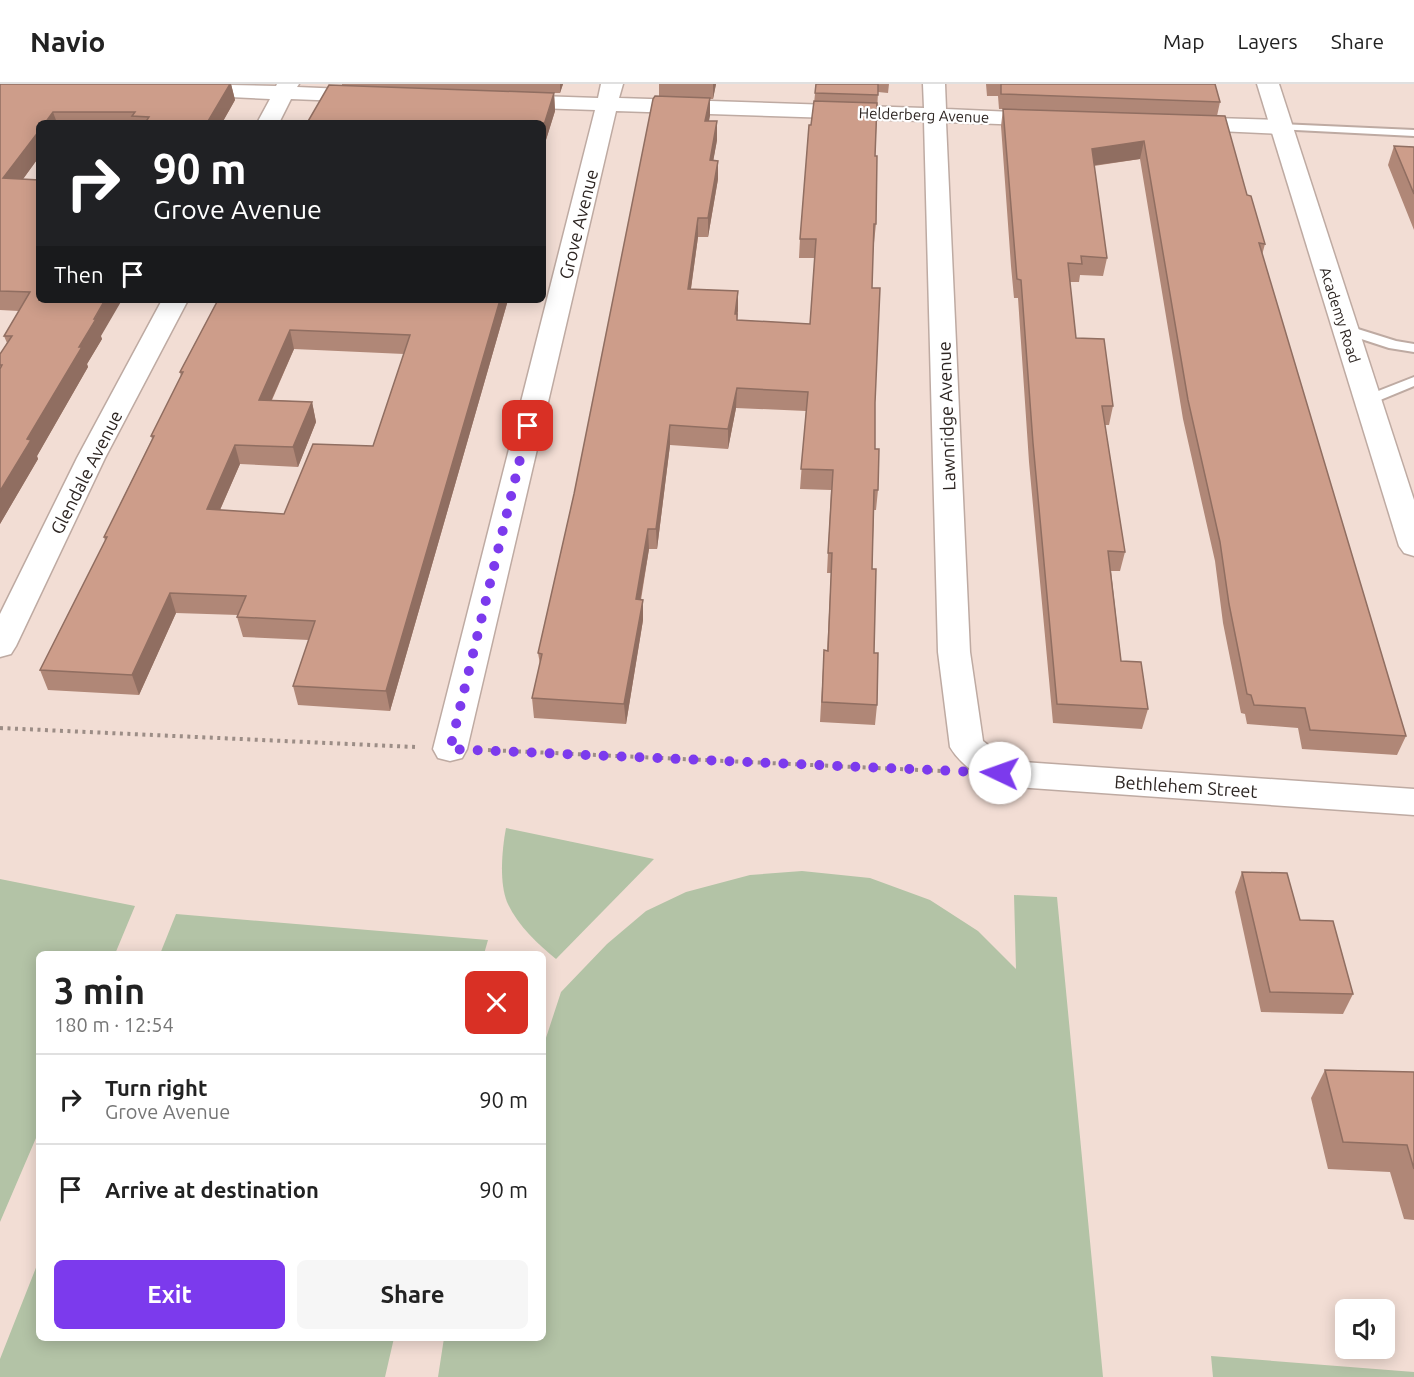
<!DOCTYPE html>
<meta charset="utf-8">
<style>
:root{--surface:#fff;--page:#f6f6f6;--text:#222;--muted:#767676;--line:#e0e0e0;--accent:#7c3aed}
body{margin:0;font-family:Ubuntu,sans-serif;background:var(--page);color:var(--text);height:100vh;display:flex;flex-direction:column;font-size:22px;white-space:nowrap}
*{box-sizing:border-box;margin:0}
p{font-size:20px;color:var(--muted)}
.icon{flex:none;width:33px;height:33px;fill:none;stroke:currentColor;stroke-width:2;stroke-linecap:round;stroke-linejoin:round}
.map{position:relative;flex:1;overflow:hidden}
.drawer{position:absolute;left:36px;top:867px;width:510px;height:390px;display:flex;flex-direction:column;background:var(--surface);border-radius:9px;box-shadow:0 3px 15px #0003}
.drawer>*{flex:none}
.guide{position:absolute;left:36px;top:36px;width:510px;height:183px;border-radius:9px;box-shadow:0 3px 15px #0003;background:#202124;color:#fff;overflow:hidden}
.buttons{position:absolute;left:1335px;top:1215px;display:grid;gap:12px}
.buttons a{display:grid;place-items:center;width:60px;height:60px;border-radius:9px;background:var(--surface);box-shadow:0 3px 15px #0003;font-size:30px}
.pin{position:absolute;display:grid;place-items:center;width:51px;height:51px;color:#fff;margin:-26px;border-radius:12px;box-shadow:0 3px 9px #0006}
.me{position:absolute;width:66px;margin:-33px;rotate:273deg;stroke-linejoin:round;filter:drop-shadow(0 0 4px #0008)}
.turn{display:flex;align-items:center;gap:21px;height:126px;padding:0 18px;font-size:27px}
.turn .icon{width:78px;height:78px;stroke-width:2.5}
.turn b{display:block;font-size:42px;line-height:51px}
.then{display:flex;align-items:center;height:57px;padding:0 18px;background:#0003;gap:12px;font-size:22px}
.round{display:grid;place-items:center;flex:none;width:63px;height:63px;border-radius:9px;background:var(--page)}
.headline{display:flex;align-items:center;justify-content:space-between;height:102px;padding:0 18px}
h1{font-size:36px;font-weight:700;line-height:45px}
.action{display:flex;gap:12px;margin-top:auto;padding:12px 18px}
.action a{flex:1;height:69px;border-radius:9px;background:var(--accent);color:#fff;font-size:24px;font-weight:700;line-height:69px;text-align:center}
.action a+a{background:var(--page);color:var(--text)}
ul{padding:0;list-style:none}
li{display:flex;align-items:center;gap:18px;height:90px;padding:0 18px;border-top:2px solid var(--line)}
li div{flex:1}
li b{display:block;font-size:22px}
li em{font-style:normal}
header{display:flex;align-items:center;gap:36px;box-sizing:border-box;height:84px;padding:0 30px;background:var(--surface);border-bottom:2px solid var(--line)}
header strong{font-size:28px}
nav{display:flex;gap:33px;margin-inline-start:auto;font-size:21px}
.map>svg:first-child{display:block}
.green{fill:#b3c3a6}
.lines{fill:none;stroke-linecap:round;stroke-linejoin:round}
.lane-casing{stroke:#beaaa2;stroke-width:4}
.street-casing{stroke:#beaaa2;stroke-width:3}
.secondary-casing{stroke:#beaaa2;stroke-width:3}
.path{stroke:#9c8d86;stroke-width:4;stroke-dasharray:3 4.5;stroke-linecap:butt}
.lane{fill:#fff;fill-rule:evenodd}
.street{fill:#fff;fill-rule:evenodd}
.secondary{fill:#fff;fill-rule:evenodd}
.wall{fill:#b08777;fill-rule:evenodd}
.shaded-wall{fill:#906e61}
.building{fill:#cd9d8a;stroke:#906e61;stroke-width:1.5;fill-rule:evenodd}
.route{stroke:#7c3aed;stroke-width:10;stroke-dasharray:0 18}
.labels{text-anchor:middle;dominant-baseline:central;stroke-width:4.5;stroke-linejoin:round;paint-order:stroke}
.far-street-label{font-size:15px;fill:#2d2522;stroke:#fff}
.street-label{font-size:18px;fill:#2d2522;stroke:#fff}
</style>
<header>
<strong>Navio</strong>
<nav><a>Map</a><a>Layers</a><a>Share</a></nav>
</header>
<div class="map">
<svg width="1414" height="1293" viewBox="0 0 1414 1293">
<rect width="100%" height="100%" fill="#f2ddd4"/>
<g class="green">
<path d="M506,744L654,775L556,875C538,860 517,841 507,818C499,798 502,765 506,744Z"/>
<polygon points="802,787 870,794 930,816 978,847 1016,885 1014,811 1057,813 1103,1293 438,1293 444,1254 543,1254 543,963 561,908 607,860 646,827 686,808 750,791"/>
<polygon points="0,795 135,822 115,870 39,870 39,1047 0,1138"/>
<polygon points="176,830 488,856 484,870 160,870"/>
<polygon points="39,1176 39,1254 394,1254 385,1293 0,1293 0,1275"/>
<polygon points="1211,1272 1414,1288 1414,1293 1213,1293"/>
</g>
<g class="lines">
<g class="lane-casing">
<g id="lane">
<polygon points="1280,40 1414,46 1414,52 1276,45 1276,41"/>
<polygon points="1345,241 1396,257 1414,260 1414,268 1389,264 1340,248 1339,245 1340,242"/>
<polygon points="1414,293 1414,302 1373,319 1363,319 1361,316 1363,313"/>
</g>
</g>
<g class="street-casing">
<g id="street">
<polygon points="180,0 276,2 277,0 299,0 297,3 367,6 375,7 378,12 375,17 367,18 291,15 279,39 257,39 270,15 188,11 180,10 177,5"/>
<path d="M601,0H623L619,14L924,24L923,0H945L946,25L1056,30L1059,35L1056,40L1048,42L946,38L970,568L983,657L1008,677L1414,705V731L1000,702C982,696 960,680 950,663L938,568L924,37L616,27L467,665L462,674L450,677L438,674L433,665L595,26L508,23L500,22L497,17L500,12L508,11L598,14Z"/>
<polygon points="1183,33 1280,36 1288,38 1291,43 1288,48 1280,50 1175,45 1172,40 1175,35"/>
<polygon points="162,216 188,216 105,374 16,562 11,570 0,573 0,530 77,374"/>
</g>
</g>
<g class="secondary-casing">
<polygon id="secondary" points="1257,0 1279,0 1414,416 1414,472 1404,469 1399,462"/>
</g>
<g class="path">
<polyline points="0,644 415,663"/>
<polyline points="488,666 942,687"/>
</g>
<use href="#lane" class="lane"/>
<use href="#street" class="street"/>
<use href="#secondary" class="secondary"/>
</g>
<g class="wall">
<polygon points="0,0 231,0 235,16 222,39 39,39 39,73 23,95 102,255 87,280 88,283 37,372 38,375 0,440 0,270 7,259 4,252 19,227 0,226"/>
<polygon points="342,0 563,0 560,9 554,9 555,27 545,59 546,66 543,73 544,82 543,86 543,39 342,2"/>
<polygon points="659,0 716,0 713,15 710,15 709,37 717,37 717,56 713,77 718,77 718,95 708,153 698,153 691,205 738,207 737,236 810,240 815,174 799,174 800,155 816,0 889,0 888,9 878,8 875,72 876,140 874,159 873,159 872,204 875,365 878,406 876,426 874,426 872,485 874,569 877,621 875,641 820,638 824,566 827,567 831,489 827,489 831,406 800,405 806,327 736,324 728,365 670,361 657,465 649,465 641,516 643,516 643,536 626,640 534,634 532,614 540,580 538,569 574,410 659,12"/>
<polygon points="986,0 1215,0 1220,18 1217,32 1265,160 1262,171 1406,652 1397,671 1302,665 1298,644 1247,640 1245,630 1241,629 1223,539 1215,477 1183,335 1140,75 1094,82 1107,174 1103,192 1080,191 1079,198 1070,198 1076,254 1113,322 1109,341 1105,341 1125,468 1120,487 1111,487 1121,577 1148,625 1142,645 1053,639 1029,378 1018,214 1014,214 1011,182 1001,42 1003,25 999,25 998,12 987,12"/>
<polygon points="1394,62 1414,63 1414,146 1388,81"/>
<path d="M218,216H508L390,627L298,621L293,602L309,556L243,553L237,533L238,531L176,529L139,611L48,606L40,586L105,457L104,453L152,355L151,352L181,293L180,288ZM294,265L404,270L373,362L284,430L220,426L240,380L298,383L316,338L312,318L272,316Z"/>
<polygon points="1242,788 1300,836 1353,910 1343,930 1261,928 1235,808"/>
<polygon points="1325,986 1414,988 1414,1136 1404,1135 1390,1088 1328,1085 1311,1014"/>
</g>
<g class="shaded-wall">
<polygon points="230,0 231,0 235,16 222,39 207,39"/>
<polygon points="560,0 563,0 560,9"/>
<polygon points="713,0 716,0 713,15"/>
<polygon points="554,9 555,27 545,59 546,66 543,73 544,82 543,86 543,44"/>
<polygon points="710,14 710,32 705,55 705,37"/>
<polygon points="53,28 57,39 45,39"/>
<polygon points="717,37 717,56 710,95 710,76"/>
<polygon points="39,47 39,73 10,113 3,94"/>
<polygon points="1144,57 1140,75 1089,82 1092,65"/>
<polygon points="718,77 718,95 708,153 708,134"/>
<polygon points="698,134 698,153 688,225 688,205"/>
<polygon points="738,207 738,227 735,250 735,230"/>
<polygon points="105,216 122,216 101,252 102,255 87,280 88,283 37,372 38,375 0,440 0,407 27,355"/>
<polygon points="500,216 508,216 390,627 386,607"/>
<polygon points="290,246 294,265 263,335 259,316"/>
<polygon points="737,304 736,324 728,365 728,345"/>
<polygon points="312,318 316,338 298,383 293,363"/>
<polygon points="670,341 670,361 657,465 656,445"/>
<polygon points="235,361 240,380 212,444 207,425"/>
<polygon points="648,445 649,465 637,535 636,515"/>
<polygon points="170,509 176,529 139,611 132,591"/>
<polygon points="643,516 643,536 626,640 624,620"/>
</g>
<g class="building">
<polygon points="0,0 230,0 207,39 145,39 149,33 132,32 135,28 53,28 45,39 39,39 39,47 3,94 39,96 39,216 105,216 94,235 96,235 79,263 82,263 27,355 31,356 0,407 0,285 2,281 0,281 0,270 12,252 4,252 30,208 0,207"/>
<polygon points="816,0 878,0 878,11 815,9"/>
<polygon points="1001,0 1215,0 1220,18 1001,10"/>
<polygon points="329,1 554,9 543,44 543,39 307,39"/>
<polygon points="655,12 710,14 705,37 717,37 710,76 718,77 708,134 698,134 688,205 738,207 735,230 737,230 737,236 810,240 816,155 800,155 809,41 811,41 814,17 877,19 875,72 877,72 876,140 874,140 872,204 880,204 875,319 875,365 879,365 878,406 874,406 872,485 876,485 874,569 878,569 877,621 822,618 824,566 828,567 832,469 828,469 833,386 801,385 808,308 737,304 728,345 670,341 656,445 648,445 636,515 643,516 624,620 532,614 542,570 538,569 574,410 653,15"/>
<polygon points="1003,25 1225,32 1247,111 1251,112 1265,160 1259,159 1406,652 1310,646 1305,624 1254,621 1251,611 1247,610 1229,520 1220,458 1188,316 1144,57 1092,65 1107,174 1081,172 1082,180 1068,179 1076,254 1104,255 1113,322 1102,322 1125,468 1108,467 1121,577 1141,578 1148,625 1057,620 1033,359 1021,196 1017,195"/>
<polygon points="1394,62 1414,63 1414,110"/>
<path d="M218,216H500L386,607L293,602L315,537L237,533L246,512L170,509L132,591L40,586L107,453H104L154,352H151L183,288H180ZM290,246L410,251L373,362L313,360L284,430L207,425L235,361L293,363L312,318L259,316Z"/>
<polygon points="1242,788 1287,789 1300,836 1333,837 1353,910 1270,908"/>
<polygon points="1325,986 1414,988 1414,1085 1407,1061 1343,1058"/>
</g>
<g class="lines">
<polyline class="route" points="528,342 450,665 1000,689"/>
</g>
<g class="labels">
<g class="far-street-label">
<text transform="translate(924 31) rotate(2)">Helderberg Avenue</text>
<text transform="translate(1340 231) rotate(72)">Academy Road</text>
</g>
<g class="street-label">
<text transform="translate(578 140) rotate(-76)">Grove Avenue</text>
<text transform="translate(946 332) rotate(-92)">Lawnridge Avenue</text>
<text transform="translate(86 388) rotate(-63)">Glendale Avenue</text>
<text transform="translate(1186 702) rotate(4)">Bethlehem Street</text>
</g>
</g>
</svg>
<div class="buttons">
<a><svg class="icon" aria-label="sound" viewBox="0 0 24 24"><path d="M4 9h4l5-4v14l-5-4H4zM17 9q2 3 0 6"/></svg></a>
</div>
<div class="pin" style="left:528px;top:342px;background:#d93025"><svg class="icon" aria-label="arrive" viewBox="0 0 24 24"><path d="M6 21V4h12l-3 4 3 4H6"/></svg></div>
<svg class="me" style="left:1000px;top:689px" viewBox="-20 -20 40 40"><circle r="19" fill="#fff"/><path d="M0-13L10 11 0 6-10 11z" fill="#7c3aed"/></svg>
<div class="guide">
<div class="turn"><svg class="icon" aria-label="right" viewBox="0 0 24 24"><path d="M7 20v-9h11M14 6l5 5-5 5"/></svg><div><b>90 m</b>Grove Avenue</div></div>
<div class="then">Then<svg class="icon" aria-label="arrive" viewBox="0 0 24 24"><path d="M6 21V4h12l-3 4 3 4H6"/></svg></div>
</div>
<section class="drawer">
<div class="headline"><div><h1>3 min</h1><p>180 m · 12:54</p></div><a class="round" style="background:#d93025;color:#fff"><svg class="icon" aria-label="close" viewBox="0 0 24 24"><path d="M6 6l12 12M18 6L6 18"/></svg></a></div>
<ul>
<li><svg class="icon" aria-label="right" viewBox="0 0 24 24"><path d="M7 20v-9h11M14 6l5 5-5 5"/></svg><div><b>Turn right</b><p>Grove Avenue</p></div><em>90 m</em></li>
<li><svg class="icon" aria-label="arrive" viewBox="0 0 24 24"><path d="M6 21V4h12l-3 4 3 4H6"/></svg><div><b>Arrive at destination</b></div><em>90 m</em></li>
</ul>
<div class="action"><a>Exit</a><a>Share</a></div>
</section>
</div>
